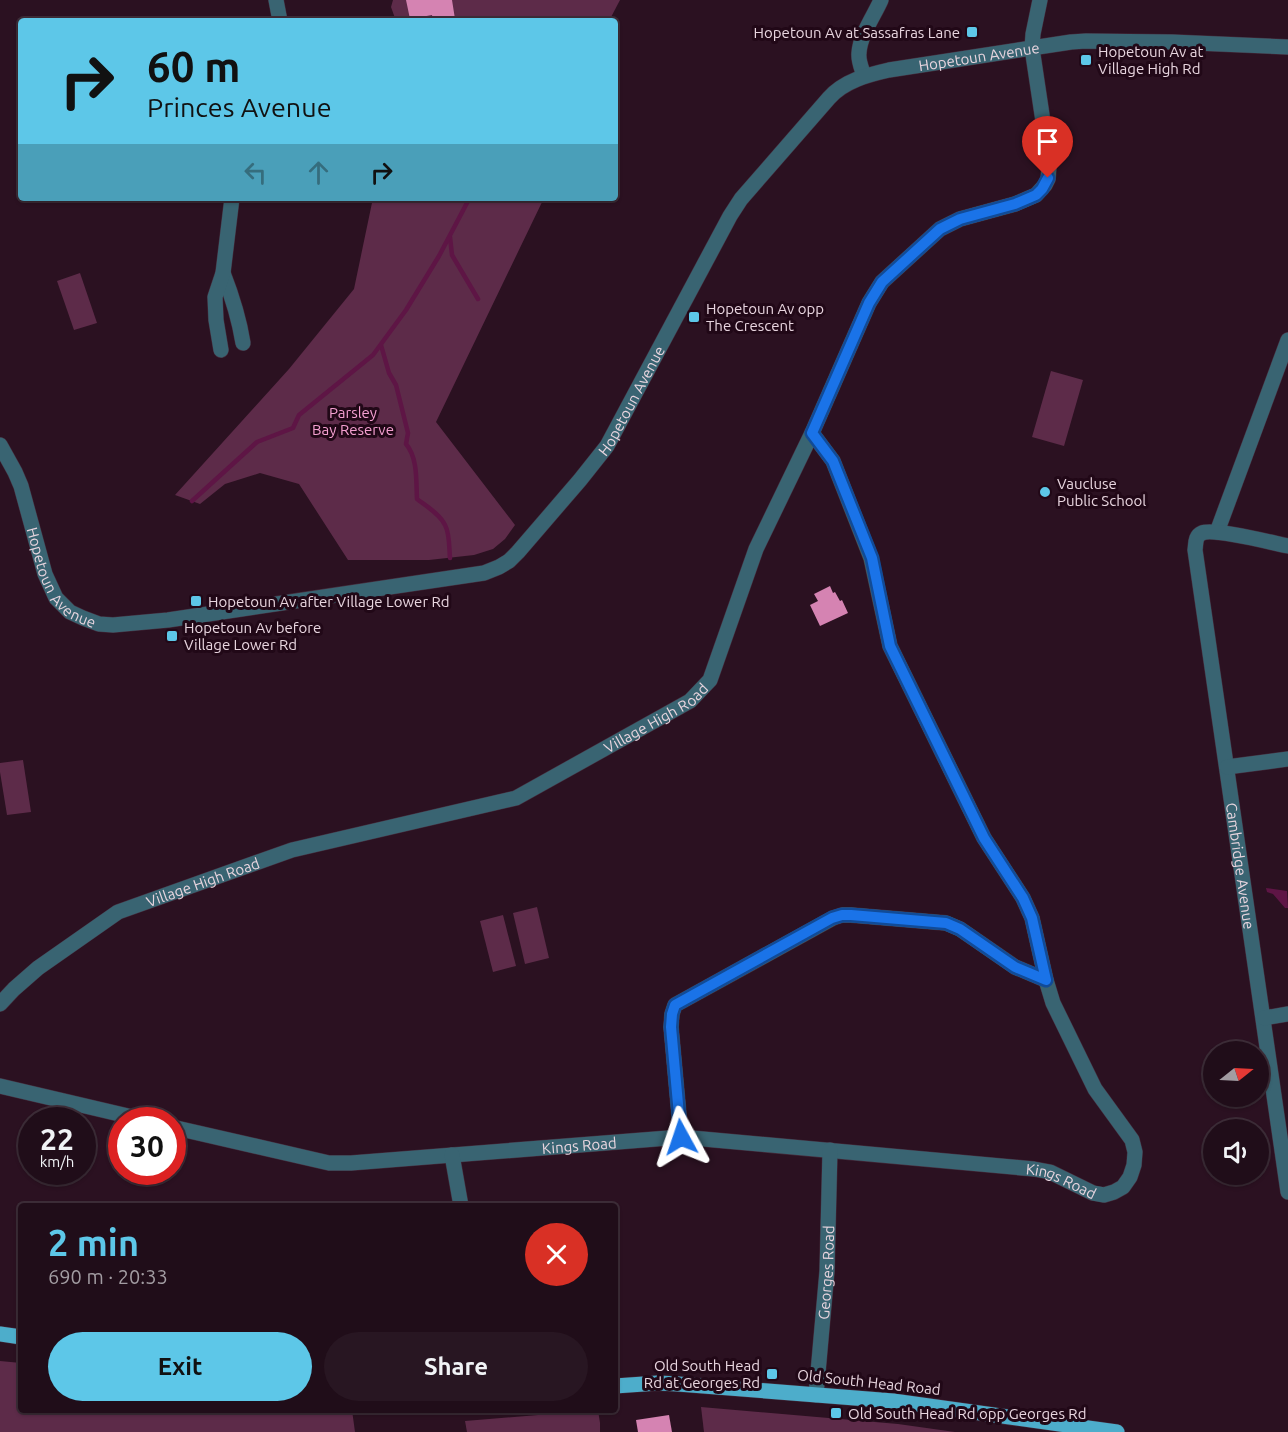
<!DOCTYPE html>
<meta charset="utf-8">
<style>
:root{--surface:#200d19;--page:#281622;--text:#f1f3f6;--muted:#a29ca2;--line:#3d2d38;--accent:#5dc7e8}
body{margin:0;font-family:Ubuntu,sans-serif;background:var(--page);color:var(--text);height:100vh;display:flex;flex-direction:column;font-size:22px;white-space:nowrap}
*{box-sizing:border-box;margin:0}
p{font-size:20px;color:var(--muted)}
.icon{flex:none;width:33px;height:33px;fill:none;stroke:currentColor;stroke-width:2;stroke-linecap:round;stroke-linejoin:round}
.map{position:relative;flex:1;overflow:hidden}
.side{position:absolute;left:18px;top:1203px;width:600px;height:210px;display:flex;flex-direction:column;background:var(--surface);border-radius:6px;box-shadow:0 2px 4px #0004,0 0 0 2px var(--line)}
.side>*{flex:none}
.hud{position:absolute;left:18px;top:18px;width:600px;height:183px;border-radius:6px;box-shadow:0 2px 4px #0004,0 0 0 2px var(--line);background:#5dc7e8;color:#111;overflow:hidden}
.needle{width:39px;rotate:72deg}
.controls{position:absolute;left:1203px;top:1041px;display:grid;gap:12px}
.controls a{display:grid;place-items:center;width:66px;height:66px;border-radius:50%;background:var(--surface);box-shadow:0 2px 4px #0004,0 0 0 2px var(--line);font-size:30px}
.speed{position:absolute;left:18px;top:1107px;display:flex;gap:12px;font-size:30px;font-weight:700;text-align:center}
.speed>*{display:grid;place-content:center;width:78px;height:78px;border-radius:50%;background:var(--surface);box-shadow:0 2px 4px #0004,0 0 0 2px var(--line);line-height:1}
.speed small{font-size:15px;font-weight:400}
.speed .limit{border:9px solid #d22;background:#fff;color:#111}
.pin{position:absolute;display:grid;place-items:center;width:51px;height:51px;color:#fff;margin:-62px -26px;border-radius:50% 50% 50% 0;rotate:-45deg;box-shadow:0 0 6px #0007}
.pin .icon{rotate:45deg}
.me{position:absolute;width:66px;margin:-33px;rotate:355deg;stroke-linejoin:round;filter:drop-shadow(0 0 4px #0008)}
.turn{display:flex;align-items:center;gap:21px;height:126px;padding:0 30px;font-size:27px}
.turn .icon{width:78px;height:78px;stroke-width:2.5}
.turn b{display:block;font-size:42px;line-height:51px}
.lanes{display:flex;align-items:center;height:57px;padding:0 30px;background:#0003;justify-content:center;gap:30px;direction:ltr}
.lanes .off{opacity:.35}
.round{display:grid;place-items:center;flex:none;width:63px;height:63px;border-radius:32px;background:var(--page)}
.overview{display:flex;align-items:center;justify-content:space-between;height:102px;padding:0 30px}
h1{font-size:36px;font-weight:700;line-height:45px;color:var(--accent)}
.primary-button{display:flex;gap:12px;margin-top:auto;padding:12px 30px}
.primary-button a{flex:1;height:69px;border-radius:36px;background:var(--accent);color:#111;font-size:24px;font-weight:700;line-height:69px;text-align:center}
.primary-button a+a{background:var(--page);color:var(--text)}
.map>svg:first-child{display:block}
.green{fill:#5d2b49}
.water{fill:#5e1545}
.lines{fill:none;stroke-linecap:round;stroke-linejoin:round}
.stream{stroke:#5e1545;stroke-width:4.5}
.building{fill:#d583b2}
.minor-casing{stroke:#452c3c;stroke-width:16}
.major-casing{stroke:#452c3c;stroke-width:16}
.minor{stroke:#396472;stroke-width:15}
.major{stroke:#4dadcb;stroke-width:15}
.route-casing{stroke:#114b97;stroke-width:15}
.route{stroke:#1a73e8;stroke-width:10}
.poi-dot{fill:#5dc7e8;stroke:#210817;stroke-width:2}
.labels{text-anchor:middle;dominant-baseline:central;stroke-width:6;stroke-linejoin:round;paint-order:stroke}
.poi-label{font-size:15px;fill:#e8d5df;stroke:#210817;text-anchor:start}
.street-label{font-size:15px;fill:#e8d5df;stroke:#210817}
.park-label{font-size:15px;fill:#f5a0d1;stroke:#210817}
</style>
<div class="map">
<svg width="1288" height="1432" viewBox="0 0 1288 1432">
<rect width="100%" height="100%" fill="#2b1121"/>
<g class="green">
<polygon points="393,0 620,0 609,21 396,21 391,7"/>
<polygon points="373,198 544,198 436,422 515,525 505,539 493,549 474,555 429,560 348,560 299,484 260,473 225,484 200,504 175,495 289,369 354,289"/>
<polygon points="80,273 97,323 74,330 57,281"/>
<polygon points="1051,371 1083,380 1064,446 1032,437"/>
<polygon points="23,760 31,812 7,815 0,772 0,763"/>
<polygon points="537,907 549,958 525,964 513,913"/>
<polygon points="503,915 516,966 493,972 480,921"/>
<polygon points="0,1361 21,1363 21,1410 352,1410 355,1432 0,1432"/>
<polygon points="701,1407 898,1424 955,1432 704,1432"/>
<polygon points="598,1410 600,1423 600,1432 467,1432 465,1421"/>
</g>
<polygon class="water" points="1266,888 1287,891 1288,908 1285,908 1273,894 1267,892"/>
<g class="lines">
<g class="stream">
<polyline points="450,237 452,255 478,299"/>
<path d="M381,345L389,373L396,385L408,433L406,444C418,458 416,481 417,499C426,506 440,514 445,525C450,534 449,548 450,558"/>
<polyline points="192,501 257,442 293,428 299,415 373,355 406,310 439,256 468,201 468,198"/>
</g>
</g>
<g class="building">
<polygon points="406,0 452,0 455,19 433,21 432,15 410,19"/>
<polygon points="830,586 833,593 835,592 840,601 842,600 848,613 820,626 810,605 818,601 814,594"/>
<polygon points="669,1415 672,1432 638,1432 636,1420"/>
</g>
<g class="lines">
<g class="minor-casing">
<g id="minor">
<polyline points="276,0 280,21"/>
<path d="M864,76C862,69 858,61 859,53C860,35 874,16 881,0"/>
<path d="M223,273C232,296 239,318 243,343"/>
<polyline points="221,350 216,320 215,297 223,273 232,198"/>
<path id="s1" d="M0,445L15,472L21,486L45,574L56,598L70,612L83,618L99,624L113,625L168,620L484,573L499,567L509,561L518,552L580,480L607,446L730,216L741,199L829,98C844,81 867,75 889,70L1071,42L1086,41L1172,42L1288,47"/>
<polyline points="1217,532 1288,340"/>
<path id="s2" d="M1288,546C1273,543 1214,528 1202,533C1195,536 1196,543 1195,550L1288,1192"/>
<polyline points="1227,767 1288,759"/>
<path id="s3" d="M0,1004L14,989L38,968L118,912L292,850L516,798L690,701L710,680L756,549L812,433L869,303L882,282L940,229L960,219L1015,204L1036,195L1045,185L1048,179L1049,167L1047,148L1032,48L1033,34L1040,0"/>
<polyline points="1264,1018 1288,1014"/>
<polyline points="0,1086 145,1120"/>
<path id="s4" d="M172,1127L329,1163H351L681,1137L1034,1169L1050,1172L1093,1193L1104,1195L1114,1192L1123,1187L1130,1177L1134,1165L1135,1152L1132,1140L1095,1089L1053,1003L1046,980L1032,918L1023,898L984,838L890,646L871,558L833,461L812,433"/>
<polyline points="681,1137 671,1027 672,1014 675,1005 833,918 842,915 851,915 946,923 960,929 1015,967 1046,980"/>
<polyline points="452,1155 461,1206"/>
<path id="s5" d="M816,1395L827,1271L830,1150"/>
</g>
</g>
<g class="major-casing">
<g id="major">
<polyline points="0,1334 21,1337"/>
<polyline points="615,1386 658,1383 678,1384 893,1401 1117,1432"/>
</g>
</g>
<use href="#minor" class="minor"/>
<use href="#major" class="major"/>
</g>
<g class="lines">
<g class="route-casing">
<polyline id="route" points="681,1137 671,1027 672,1014 675,1005 832,918 842,915 851,915 946,923 960,929 1015,967 1046,980 1032,918 1023,898 984,838 890,646 872,558 833,461 812,433 869,303 882,282 940,229 960,219 1015,204 1036,195 1042,189 1048,178"/>
</g>
<use href="#route" class="route"/>
</g>
<g class="poi-dot">
<rect x="966" y="26" width="12" height="12" rx="3"/>
<rect x="1080" y="54" width="12" height="12" rx="3"/>
<rect x="688" y="311" width="12" height="12" rx="3"/>
<circle cx="1045" cy="492" r="6"/>
<rect x="190" y="595" width="12" height="12" rx="3"/>
<rect x="166" y="630" width="12" height="12" rx="3"/>
<rect x="766" y="1368" width="12" height="12" rx="3"/>
<rect x="830" y="1407" width="12" height="12" rx="3"/>
</g>
<g class="labels">
<g class="poi-label">
<text x="960" y="32" text-anchor="end">Hopetoun Av at Sassafras Lane</text>
<text x="1098" y="51">Hopetoun Av at<tspan x="1098" dy="17">Village High Rd</tspan></text>
<text x="706" y="308">Hopetoun Av opp<tspan x="706" dy="17">The Crescent</tspan></text>
<text x="1057" y="483">Vaucluse<tspan x="1057" dy="17">Public School</tspan></text>
<text x="208" y="601">Hopetoun Av after Village Lower Rd</text>
<text x="184" y="627">Hopetoun Av before<tspan x="184" dy="17">Village Lower Rd</tspan></text>
<text x="760" y="1365" text-anchor="end">Old South Head<tspan x="760" dy="17">Rd at Georges Rd</tspan></text>
<text x="848" y="1413">Old South Head Rd opp Georges Rd</text>
</g>
<g class="street-label">
<text stroke="none"><textPath href="#s1" startOffset="1356">Hopetoun Avenue</textPath></text>
<text stroke="none"><textPath href="#s1" startOffset="834">Hopetoun Avenue</textPath></text>
<text stroke="none"><textPath href="#s1" startOffset="150">Hopetoun Avenue</textPath></text>
<text stroke="none"><textPath href="#s3" startOffset="726">Village High Road</textPath></text>
<text stroke="none"><textPath href="#s2" startOffset="426">Cambridge Avenue</textPath></text>
<text stroke="none"><textPath href="#s3" startOffset="240">Village High Road</textPath></text>
<text stroke="none"><textPath href="#s4" startOffset="412">Kings Road</textPath></text>
<text stroke="none"><textPath href="#s4" startOffset="898">Kings Road</textPath></text>
<text stroke="none"><textPath href="#s5" startOffset="123">Georges Road</textPath></text>
<text transform="translate(869 1382) rotate(6)">Old South Head Road</text>
</g>
<g class="park-label">
<text x="353" y="412">Parsley<tspan x="353" dy="17">Bay Reserve</tspan></text>
</g>
</g>
</svg>
<div class="controls">
<a><svg class="needle" viewBox="-14 -14 28 28"><path d="M0-13l5 13h-10z" fill="#e53935"/><path d="M0 13l5-13h-10z" fill="#a29ca2"/></svg></a>
<a><svg class="icon" aria-label="sound" viewBox="0 0 24 24"><path d="M4 9h4l5-4v14l-5-4H4zM17 9q2 3 0 6"/></svg></a>
</div>
<div class="speed"><div>22<small>km/h</small></div><div class="limit">30</div></div>
<div class="pin" style="left:1048px;top:178px;background:#d93025"><svg class="icon" aria-label="arrive" viewBox="0 0 24 24"><path d="M6 21V4h12l-3 4 3 4H6"/></svg></div>
<svg class="me" style="left:681px;top:1137px" viewBox="-20 -20 40 40"><path d="M0-17L14 15 0 8-14 15z" fill="#1a73e8" stroke="#fff" stroke-width="4"/></svg>
<div class="hud">
<div class="turn"><svg class="icon" aria-label="right" viewBox="0 0 24 24"><path d="M7 20v-9h11M14 6l5 5-5 5"/></svg><div><b>60 m</b>Princes Avenue</div></div>
<div class="lanes"><svg class="icon off" aria-label="left" viewBox="0 0 24 24"><path d="M17 20v-9H6M10 6l-5 5 5 5"/></svg><svg class="icon off" aria-label="ahead" viewBox="0 0 24 24"><path d="M12 20V5M6 11l6-6 6 6"/></svg><svg class="icon" aria-label="right" viewBox="0 0 24 24"><path d="M7 20v-9h11M14 6l5 5-5 5"/></svg></div>
</div>
<section class="side">
<div class="overview"><div><h1>2 min</h1><p>690 m · 20:33</p></div><a class="round" style="background:#d93025;color:#fff"><svg class="icon" aria-label="close" viewBox="0 0 24 24"><path d="M6 6l12 12M18 6L6 18"/></svg></a></div>
<div class="primary-button"><a>Exit</a><a>Share</a></div>
</section>
</div>
